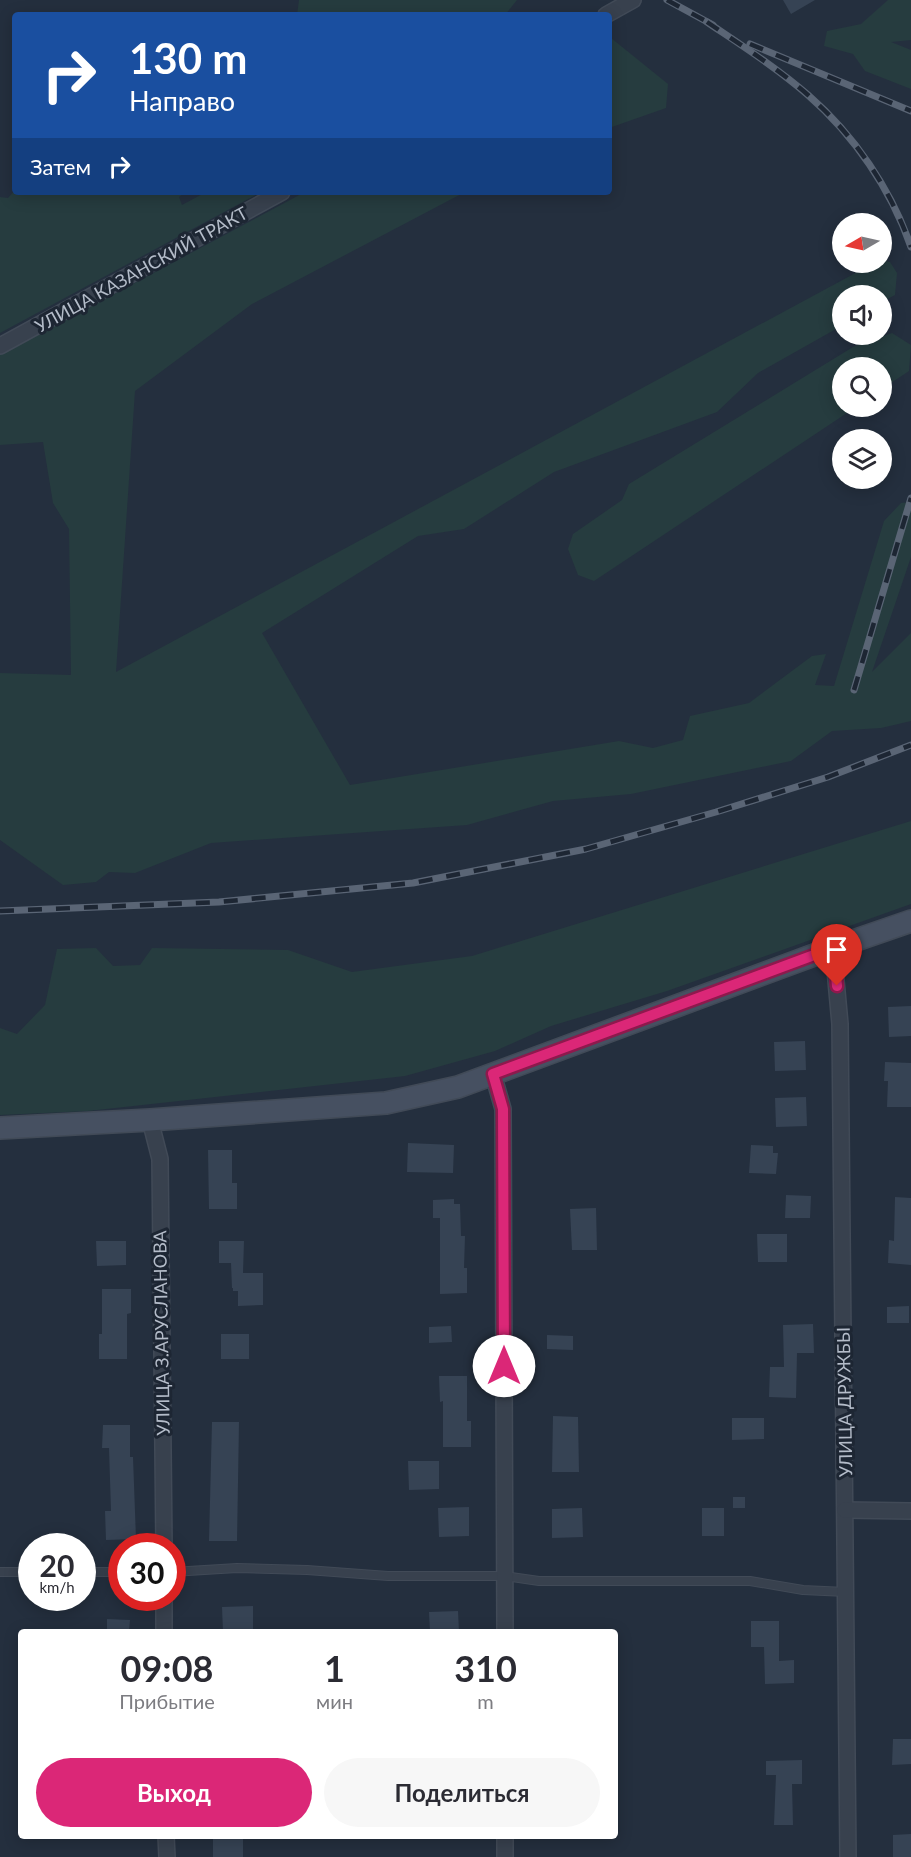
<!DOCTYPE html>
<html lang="ru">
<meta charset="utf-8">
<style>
:root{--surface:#fff;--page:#f7f7f7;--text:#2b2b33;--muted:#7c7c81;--accent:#db2777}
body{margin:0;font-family:Lato,sans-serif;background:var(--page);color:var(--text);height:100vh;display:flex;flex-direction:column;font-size:22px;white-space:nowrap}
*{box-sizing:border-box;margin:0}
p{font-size:20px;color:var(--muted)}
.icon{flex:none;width:33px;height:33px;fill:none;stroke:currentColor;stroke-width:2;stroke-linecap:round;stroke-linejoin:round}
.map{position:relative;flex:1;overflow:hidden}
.drawer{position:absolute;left:18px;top:1629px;width:600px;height:210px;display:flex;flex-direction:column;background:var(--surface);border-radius:6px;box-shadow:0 3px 15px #0003}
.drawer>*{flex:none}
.top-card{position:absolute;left:12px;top:12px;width:600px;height:183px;border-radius:6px;box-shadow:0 3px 15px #0003;background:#1a4fa0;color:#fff;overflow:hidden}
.needle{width:39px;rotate:261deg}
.buttons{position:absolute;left:832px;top:213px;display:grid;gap:12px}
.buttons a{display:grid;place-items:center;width:60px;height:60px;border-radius:50%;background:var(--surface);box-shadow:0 3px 15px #0003;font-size:30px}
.speed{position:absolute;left:18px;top:1533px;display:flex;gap:12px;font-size:30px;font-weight:700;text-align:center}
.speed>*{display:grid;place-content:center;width:78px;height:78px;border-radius:50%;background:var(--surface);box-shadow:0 3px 15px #0003;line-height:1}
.speed small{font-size:15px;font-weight:400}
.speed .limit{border:9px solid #d22;background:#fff;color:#111}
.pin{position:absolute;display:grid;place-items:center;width:51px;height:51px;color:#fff;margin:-62px -26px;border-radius:50% 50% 50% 0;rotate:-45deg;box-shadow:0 0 6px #0007}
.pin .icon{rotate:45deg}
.me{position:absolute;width:66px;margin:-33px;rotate:0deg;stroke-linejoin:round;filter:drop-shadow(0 0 4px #0008)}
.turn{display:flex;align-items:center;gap:21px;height:126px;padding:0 18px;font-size:27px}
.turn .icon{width:78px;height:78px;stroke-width:2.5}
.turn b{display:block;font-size:42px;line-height:51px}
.then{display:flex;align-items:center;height:57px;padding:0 18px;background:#0003;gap:12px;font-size:22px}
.eta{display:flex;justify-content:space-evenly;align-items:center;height:102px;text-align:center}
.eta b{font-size:36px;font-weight:700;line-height:42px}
.primary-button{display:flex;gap:12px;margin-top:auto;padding:12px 18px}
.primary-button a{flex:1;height:69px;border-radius:36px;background:var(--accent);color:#fff;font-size:24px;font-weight:700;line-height:69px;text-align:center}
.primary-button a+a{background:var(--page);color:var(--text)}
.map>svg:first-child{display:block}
.green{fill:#263c3f}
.building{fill:#364354}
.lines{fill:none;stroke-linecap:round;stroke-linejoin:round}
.lane-casing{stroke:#414a57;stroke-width:10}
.street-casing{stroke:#414a57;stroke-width:18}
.secondary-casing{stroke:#414a57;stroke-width:24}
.lane{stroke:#38414e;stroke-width:8}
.street{stroke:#38414e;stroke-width:15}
.secondary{stroke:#465061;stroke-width:21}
.rail-casing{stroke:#5a6575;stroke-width:7}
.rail{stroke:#1d2633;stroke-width:4.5;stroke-dasharray:14;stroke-linecap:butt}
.route-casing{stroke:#8e194d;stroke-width:15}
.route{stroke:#db2777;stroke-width:10}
.labels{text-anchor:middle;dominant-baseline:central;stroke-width:6;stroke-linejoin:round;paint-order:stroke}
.street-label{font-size:18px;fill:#b4bcc9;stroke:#1d2633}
</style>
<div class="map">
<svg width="911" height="1857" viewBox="0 0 911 1857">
<rect width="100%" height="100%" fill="#242f3e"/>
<g class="green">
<polygon points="299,0 517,0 505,15 297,15"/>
<polygon points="888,0 911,0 911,40 891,42 911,50 911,89 865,71 853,54 824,46 827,31 861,24"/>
<polygon points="611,38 668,84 666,108 609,128 609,39"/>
<polygon points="15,190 15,192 186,192 179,197 182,205 206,192 261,192 0,333 0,197 8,198"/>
<polygon points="305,192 465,192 252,304 135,391 116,672 874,263 882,262 882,260 890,262 897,273 895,295 882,302 882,296 843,296 843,325 758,373 717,412 554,472 464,529 418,536 262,633 350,785 619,741 653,748 683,740 690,716 749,703 812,656 826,654 815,685 834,686 884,521 901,503 911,502 911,557 872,672 911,633 911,721 881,728 832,731 791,761 631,794 553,801 467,825 211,843 135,873 109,872 96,882 63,885 0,840 0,673 71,675 69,529 53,503 43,442 0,445 0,355"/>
<polygon points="892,333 911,345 909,371 882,389 882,368 843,368 843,406 856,407 594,581 578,575 568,549 573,534 622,500 629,484 853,347"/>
<polygon points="911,821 911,904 667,991 551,1026 495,1051 405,1076 88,1111 0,1115 0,1028 17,1034 45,1005 57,949 96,948 113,966 140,965 152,948 288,950 352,972 472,956"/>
</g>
<g class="building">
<polygon points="783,0 815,0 791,14"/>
<polygon points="911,1006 911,1036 889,1037 888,1007"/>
<polygon points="805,1041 806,1070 775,1071 774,1042"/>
<polygon points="885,1062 911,1063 911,1107 887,1107 888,1081 884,1081"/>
<polygon points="806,1097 807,1126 776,1127 775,1098"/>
<polygon points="408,1143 454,1145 453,1173 407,1172"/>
<polygon points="751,1145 773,1146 773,1153 778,1153 776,1174 749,1173"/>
<polygon points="208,1150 232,1150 232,1183 237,1183 237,1209 209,1209"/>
<polygon points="786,1195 811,1196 810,1218 785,1218"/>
<polygon points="895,1197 911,1198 911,1265 888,1263 889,1240 894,1241"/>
<polygon points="454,1199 454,1204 460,1204 461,1236 465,1236 464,1268 467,1268 467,1293 440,1294 440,1218 433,1218 433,1200"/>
<polygon points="596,1208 597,1250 572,1250 570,1209"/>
<polygon points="757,1234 787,1234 787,1262 758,1262"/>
<polygon points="96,1241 126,1241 126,1265 97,1266"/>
<polygon points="219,1241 244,1241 243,1273 263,1273 263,1305 238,1306 238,1291 233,1291 233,1288 232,1288 231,1263 219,1263"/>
<polygon points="102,1289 131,1289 131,1313 127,1314 127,1359 99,1359 99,1334 102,1334"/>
<polygon points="909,1306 909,1323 887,1323 887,1307"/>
<polygon points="813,1324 814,1353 797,1353 796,1398 769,1397 770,1367 784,1367 783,1325"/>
<polygon points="451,1326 452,1342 429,1343 429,1327"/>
<rect x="221" y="1334" width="28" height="25"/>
<polygon points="547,1335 573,1336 573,1350 547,1349"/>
<polygon points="439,1376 467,1376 467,1421 471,1421 471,1447 443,1447 443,1401 440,1402"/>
<polygon points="553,1416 578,1417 579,1472 552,1472"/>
<polygon points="732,1418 764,1418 764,1439 732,1440"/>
<polygon points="212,1422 239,1422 237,1541 209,1541"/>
<polygon points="103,1425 130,1425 130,1457 133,1457 136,1539 106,1540 105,1511 111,1511 109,1448 102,1448"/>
<polygon points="408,1461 439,1461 439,1489 409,1490"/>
<rect x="733" y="1497" width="12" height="11"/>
<polygon points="469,1507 469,1536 439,1537 438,1508"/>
<polygon points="582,1508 583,1537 552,1538 552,1509"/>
<rect x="702" y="1508" width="22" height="28"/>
<polygon points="253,1606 253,1632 223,1632 222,1607"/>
<polygon points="458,1611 459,1632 430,1632 429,1612"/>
<polygon points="107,1619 130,1620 129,1632 107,1632"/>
<polygon points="751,1621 779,1621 779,1661 794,1660 794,1683 765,1684 764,1647 751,1647"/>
<polygon points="893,1739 911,1739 911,1764 892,1765"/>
<polygon points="802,1760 802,1784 792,1784 793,1825 774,1825 776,1775 766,1775 766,1761"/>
<polygon points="911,1834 911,1857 893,1857 893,1835"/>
<rect x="213" y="1836" width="30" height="21"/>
</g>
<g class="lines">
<g class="lane-casing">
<g id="lane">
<polyline points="0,1572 32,1572"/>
<polyline points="82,1572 122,1572"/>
<polyline points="172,1572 237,1568 307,1570 388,1576 504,1576 539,1581 750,1581 803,1590 846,1592"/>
</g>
</g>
<g class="street-casing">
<g id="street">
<polyline points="606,15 633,0"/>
<polyline points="0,346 282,192"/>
<polyline points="833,948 840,1024 848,1857"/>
<polyline points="493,1074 503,1109 505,1632"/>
<polyline points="150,1120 160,1159 164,1546"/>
<polyline points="845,1510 911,1511"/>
<polyline points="164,1598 164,1632"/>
<polyline points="166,1836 167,1857"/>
<polyline points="505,1836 505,1857"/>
</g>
</g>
<g class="secondary-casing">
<polyline id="secondary" points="0,1128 150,1120 386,1103 458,1087 833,948 911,921"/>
</g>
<use href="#lane" class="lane"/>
<use href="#street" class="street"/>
<use href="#secondary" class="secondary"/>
<g class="rail-casing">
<g id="rail">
<polyline points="667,0 713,25"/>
<path d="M707,22C741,45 777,68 808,95C854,135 891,189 911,247"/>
<polyline points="750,44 911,111"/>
<polyline points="854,690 911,498"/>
<polyline points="0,911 219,902 413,883 586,849 716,812 828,777 911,745"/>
</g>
</g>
<use href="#rail" class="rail"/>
</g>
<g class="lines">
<g class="route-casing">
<polyline id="route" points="504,1366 503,1109 493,1074 833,948 837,986"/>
</g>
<use href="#route" class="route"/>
</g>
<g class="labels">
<g class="street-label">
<text transform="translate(141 269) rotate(-29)">УЛИЦА КАЗАНСКИЙ ТРАКТ</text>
<text transform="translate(161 1333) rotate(-91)">УЛИЦА З.АРУСЛАНОВА</text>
<text transform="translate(844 1402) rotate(-91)">УЛИЦА ДРУЖБЫ</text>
</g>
</g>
</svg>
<div class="buttons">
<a><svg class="needle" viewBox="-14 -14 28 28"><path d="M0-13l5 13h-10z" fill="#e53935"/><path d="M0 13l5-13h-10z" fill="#7c7c81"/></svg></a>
<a><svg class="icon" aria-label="sound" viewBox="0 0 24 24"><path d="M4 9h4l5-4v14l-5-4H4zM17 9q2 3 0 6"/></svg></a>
<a><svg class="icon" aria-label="search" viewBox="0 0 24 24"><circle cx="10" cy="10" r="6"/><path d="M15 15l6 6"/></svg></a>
<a><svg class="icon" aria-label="layers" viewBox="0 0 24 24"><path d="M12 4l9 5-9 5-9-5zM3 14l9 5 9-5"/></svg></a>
</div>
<div class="speed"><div>20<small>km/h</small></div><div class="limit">30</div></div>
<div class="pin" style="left:837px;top:986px;background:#d93025"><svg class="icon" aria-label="arrive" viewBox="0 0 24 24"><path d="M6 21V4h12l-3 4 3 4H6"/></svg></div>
<svg class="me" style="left:504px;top:1366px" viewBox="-20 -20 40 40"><circle r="19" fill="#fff"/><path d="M0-13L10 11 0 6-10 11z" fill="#db2777"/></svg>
<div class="top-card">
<div class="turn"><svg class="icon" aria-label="right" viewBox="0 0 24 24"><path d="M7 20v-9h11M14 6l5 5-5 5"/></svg><div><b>130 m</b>Направо</div></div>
<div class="then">Затем<svg class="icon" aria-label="right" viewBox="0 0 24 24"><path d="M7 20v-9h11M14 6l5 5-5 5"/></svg></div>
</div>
<section class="drawer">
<div class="eta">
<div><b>09:08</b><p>Прибытие</p></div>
<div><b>1</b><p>мин</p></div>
<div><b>310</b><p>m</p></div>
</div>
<div class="primary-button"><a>Выход</a><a>Поделиться</a></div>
</section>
</div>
